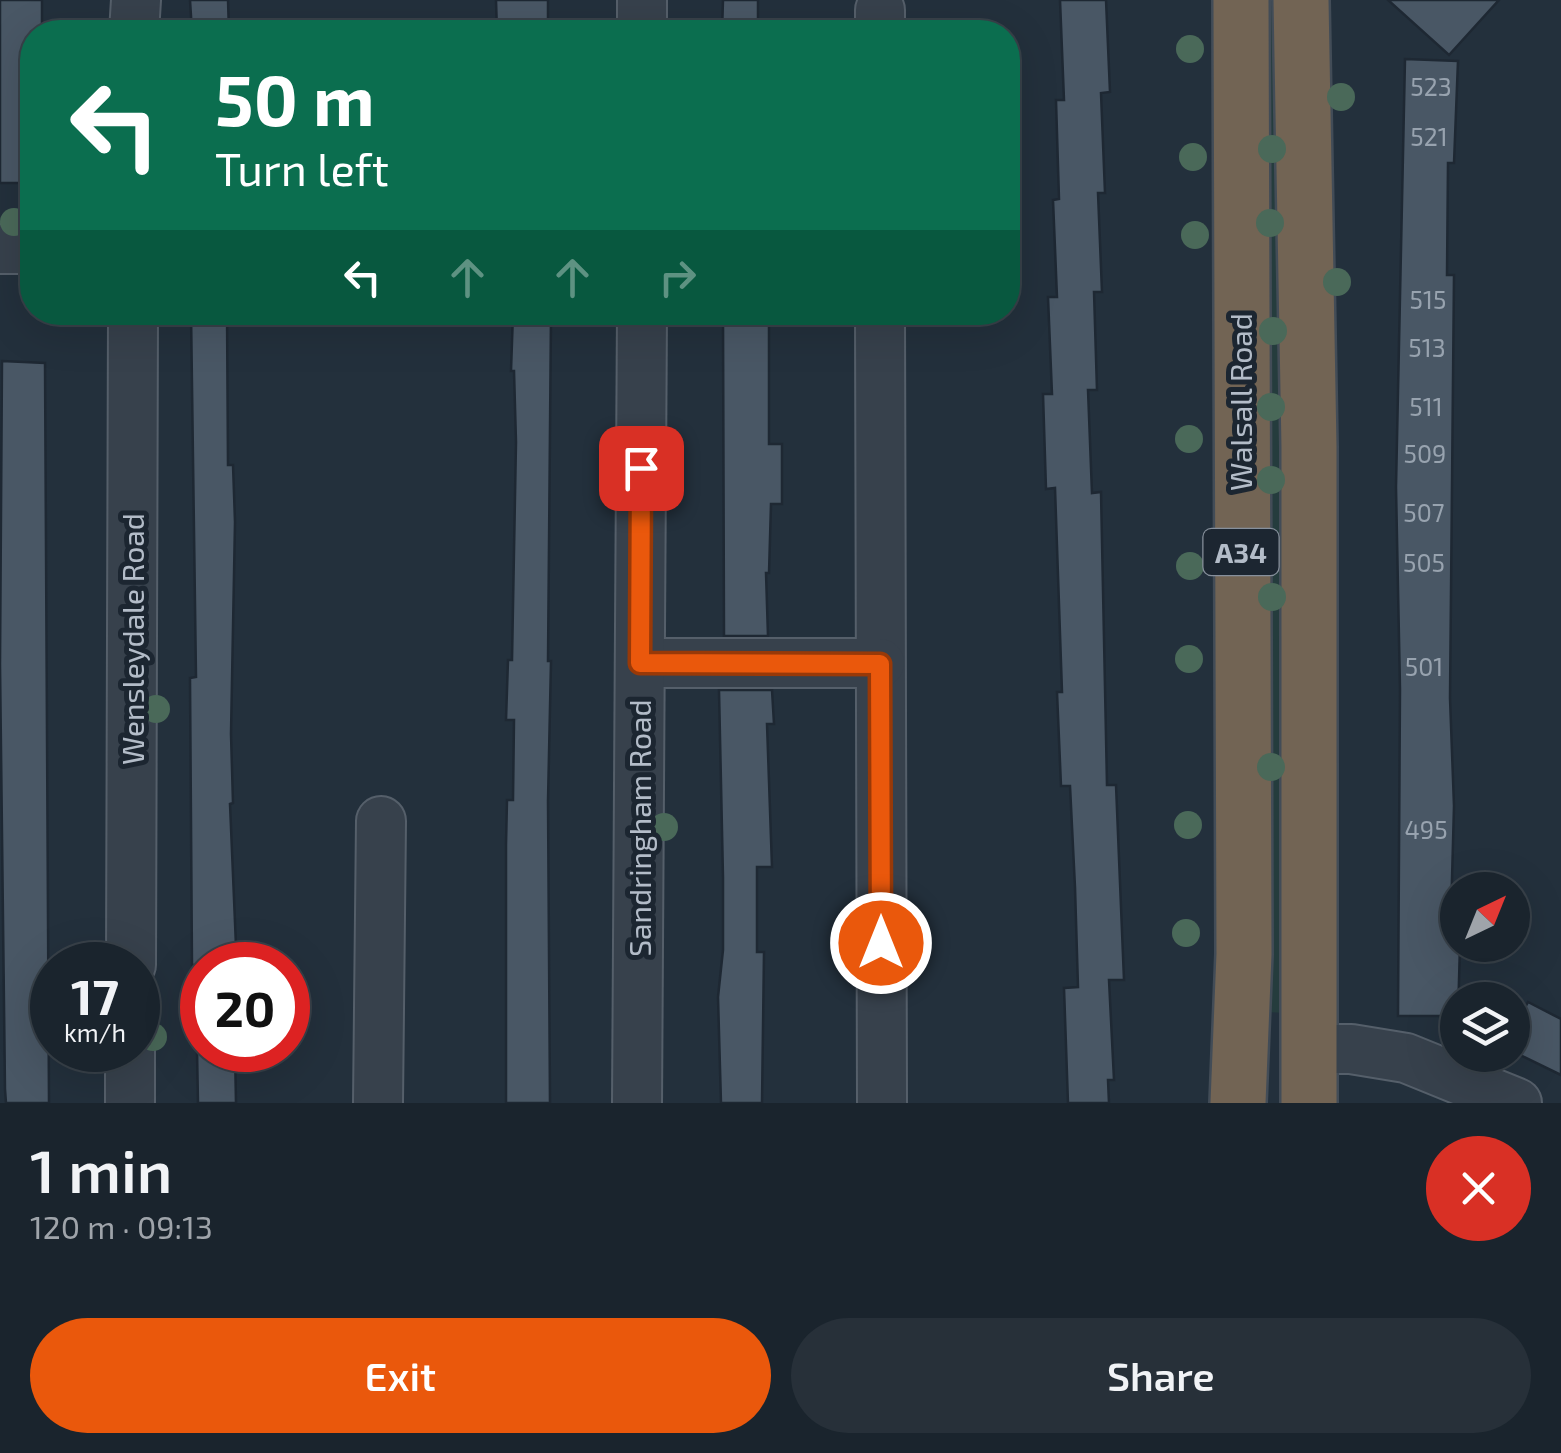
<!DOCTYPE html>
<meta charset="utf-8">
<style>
:root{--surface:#1a242d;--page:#273039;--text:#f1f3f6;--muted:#9fa4aa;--line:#384149;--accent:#ea580c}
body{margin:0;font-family:"Exo 2",sans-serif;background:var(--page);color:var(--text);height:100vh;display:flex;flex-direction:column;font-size:38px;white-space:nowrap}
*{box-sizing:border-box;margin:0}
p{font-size:32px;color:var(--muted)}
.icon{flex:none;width:55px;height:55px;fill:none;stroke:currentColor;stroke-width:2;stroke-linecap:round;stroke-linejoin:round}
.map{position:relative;height:1103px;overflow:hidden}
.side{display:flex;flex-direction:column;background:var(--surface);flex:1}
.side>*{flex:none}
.hud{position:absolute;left:20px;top:20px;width:1000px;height:305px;border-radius:40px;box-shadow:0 10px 40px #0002,0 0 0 2px var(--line);background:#0b6e4f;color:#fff;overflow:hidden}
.needle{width:65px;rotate:43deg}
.tools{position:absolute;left:1440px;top:872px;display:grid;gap:20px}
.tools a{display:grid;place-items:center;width:90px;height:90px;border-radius:50%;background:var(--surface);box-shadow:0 10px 40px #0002,0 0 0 2px var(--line);font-size:50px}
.speed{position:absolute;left:30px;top:942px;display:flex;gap:20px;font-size:50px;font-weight:700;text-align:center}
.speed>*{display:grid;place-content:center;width:130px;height:130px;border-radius:50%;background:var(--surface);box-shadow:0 10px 40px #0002,0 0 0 2px var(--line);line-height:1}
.speed small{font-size:25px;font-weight:400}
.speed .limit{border:15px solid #d22;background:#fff;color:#111}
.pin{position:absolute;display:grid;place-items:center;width:85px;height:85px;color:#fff;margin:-42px;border-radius:20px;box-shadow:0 5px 15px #0006}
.me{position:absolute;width:110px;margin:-55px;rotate:0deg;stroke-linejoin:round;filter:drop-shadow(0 0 8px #0008)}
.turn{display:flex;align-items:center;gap:35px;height:210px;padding:0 30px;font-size:45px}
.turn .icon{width:130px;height:130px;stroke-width:2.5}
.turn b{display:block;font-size:70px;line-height:85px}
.lanes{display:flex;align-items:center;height:95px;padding:0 30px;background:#0003;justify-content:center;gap:50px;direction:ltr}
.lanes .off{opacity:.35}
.round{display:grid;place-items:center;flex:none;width:105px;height:105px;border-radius:52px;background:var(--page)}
.head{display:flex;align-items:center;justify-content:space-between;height:170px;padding:0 30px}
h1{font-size:60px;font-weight:600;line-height:75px}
.button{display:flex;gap:20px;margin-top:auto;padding:20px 30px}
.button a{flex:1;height:115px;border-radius:60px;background:var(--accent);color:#fff;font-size:40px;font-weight:600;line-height:115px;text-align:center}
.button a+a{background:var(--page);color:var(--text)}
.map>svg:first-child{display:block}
.green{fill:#253c3d}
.building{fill:#495765;stroke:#1e2833;stroke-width:2.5}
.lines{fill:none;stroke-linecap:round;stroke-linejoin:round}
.minor-casing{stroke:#555f6a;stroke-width:52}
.highway-casing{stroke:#424c57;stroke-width:60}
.minor{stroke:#37414c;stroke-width:48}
.highway{stroke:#726454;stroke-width:55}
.tree{fill:#4a6959}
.route-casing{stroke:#983908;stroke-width:25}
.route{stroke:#ea580c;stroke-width:18}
.labels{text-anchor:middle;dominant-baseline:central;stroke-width:10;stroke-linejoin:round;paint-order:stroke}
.number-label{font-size:25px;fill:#98a3af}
.shield{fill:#1c2631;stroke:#868f9b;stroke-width:2.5}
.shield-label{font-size:28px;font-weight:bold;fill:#b3bcc8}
.street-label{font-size:30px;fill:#b3bcc8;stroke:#1c2631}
</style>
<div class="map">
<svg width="1561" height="1103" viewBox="0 0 1561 1103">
<rect width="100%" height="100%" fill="#23303c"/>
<polygon class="green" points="1263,0 1283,0 1287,1013 1264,1012"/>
<g class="building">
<polygon points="0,0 42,0 42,32 32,32 32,183 0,183"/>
<polygon points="190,0 228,0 229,32 192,32"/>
<polygon points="496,0 548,0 548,32 497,32"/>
<polygon points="723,0 758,0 758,32 722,32"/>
<polygon points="1060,0 1106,0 1110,92 1101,93 1105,193 1098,193 1102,292 1094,292 1097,390 1088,390 1092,493 1101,492 1107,785 1116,785 1124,980 1109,980 1114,1080 1108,1080 1109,1103 1068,1103 1064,988 1078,987 1075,887 1070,786 1061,786 1057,692 1062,692 1055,488 1046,489 1043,394 1052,394 1048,297 1057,297 1053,200 1059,199 1056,100 1064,100"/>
<polygon points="1388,0 1499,0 1449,55"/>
<polygon points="1405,59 1458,61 1454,163 1448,163 1447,275 1454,275 1450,698 1454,806 1451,916 1458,916 1460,945 1458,1016 1398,1016 1400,689 1396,487"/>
<polygon points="191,312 227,312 228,465 233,465 235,522 231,734 233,803 230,804 236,946 233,946 233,965 192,965 190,678 196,677"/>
<polygon points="723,312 769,312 769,444 782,444 782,504 771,504 769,573 766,573 768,636 724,636"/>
<polygon points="513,313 551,314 548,661 551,661 548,801 550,1103 506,1103 506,845 507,800 513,800 514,720 506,720 508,660 512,660 516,442 514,371 511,371"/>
<polygon points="2,361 45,363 49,1103 6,1103 5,1089 0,664"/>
<polygon points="719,690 772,690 774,724 767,724 772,867 757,867 757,952 764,952 762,1103 721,1103 718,997 723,950 723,877"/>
<polygon points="1528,1002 1561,1019 1561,1075 1512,1051 1512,1032"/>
<polygon points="197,1050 235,1050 236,1103 198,1103"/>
</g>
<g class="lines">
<g class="minor-casing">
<g id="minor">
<polyline points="642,0 642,32"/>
<polyline points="880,10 880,32"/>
<polyline points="134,32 136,0"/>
<polyline points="0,249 32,249"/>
<polyline points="880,312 882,1103"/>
<polyline points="640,663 880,663"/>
<polyline points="131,965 133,312"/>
<polyline points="1309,1049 1351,1049 1406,1058 1517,1103"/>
<polyline points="130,1103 130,1050"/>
<polyline points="378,1103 381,821"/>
<polyline points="637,1103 642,312"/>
</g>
</g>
<g class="highway-casing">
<g id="highway">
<polyline points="1301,0 1309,447 1309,1103"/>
<polyline points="1238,1103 1244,954 1241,0"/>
</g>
</g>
<use href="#minor" class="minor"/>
<use href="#highway" class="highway"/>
</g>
<g class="tree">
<circle cx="1190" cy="49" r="14"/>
<circle cx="1341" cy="97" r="14"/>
<circle cx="1272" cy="149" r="14"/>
<circle cx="1193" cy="157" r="14"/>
<circle cx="14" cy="222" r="14"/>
<circle cx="1270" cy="223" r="14"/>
<circle cx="1195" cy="235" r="14"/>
<circle cx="1337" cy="282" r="14"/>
<circle cx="1273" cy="331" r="14"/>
<circle cx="1271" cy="407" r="14"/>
<circle cx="1189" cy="439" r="14"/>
<circle cx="1271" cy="480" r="14"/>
<circle cx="1190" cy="566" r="14"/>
<circle cx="1272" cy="597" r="14"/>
<circle cx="1189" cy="659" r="14"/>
<circle cx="156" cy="709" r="14"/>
<circle cx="1271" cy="767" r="14"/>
<circle cx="1188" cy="825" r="14"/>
<circle cx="664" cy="827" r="14"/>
<circle cx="1186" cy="933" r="14"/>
<circle cx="153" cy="1037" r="14"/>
</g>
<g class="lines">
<g class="route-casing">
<polyline id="route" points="641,468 640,663 880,664 881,943"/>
</g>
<use href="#route" class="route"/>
</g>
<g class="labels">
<g class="number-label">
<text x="1431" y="86">523</text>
<text x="1429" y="136">521</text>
<text x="1428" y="299">515</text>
<text x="1427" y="347">513</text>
<text x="1426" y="406">511</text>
<text x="1425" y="453">509</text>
<text x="1424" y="512">507</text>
<text x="1424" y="562">505</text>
<text x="1424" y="666">501</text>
<text x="1426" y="829">495</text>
</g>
<rect class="shield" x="1203.5" y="529" width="75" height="46" rx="8"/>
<g class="shield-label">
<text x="1241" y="552">A34</text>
</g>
<g class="street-label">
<text transform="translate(1240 402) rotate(-90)">Walsall Road</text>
<text transform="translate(132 639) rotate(-90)">Wensleydale Road</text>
<text transform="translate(639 828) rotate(-90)">Sandringham Road</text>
</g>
</g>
</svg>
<div class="tools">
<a><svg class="needle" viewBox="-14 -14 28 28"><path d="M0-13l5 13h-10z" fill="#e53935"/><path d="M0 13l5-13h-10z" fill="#9fa4aa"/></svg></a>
<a><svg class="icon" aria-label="layers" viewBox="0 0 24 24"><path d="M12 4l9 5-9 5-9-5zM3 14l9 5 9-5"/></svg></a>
</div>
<div class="speed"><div>17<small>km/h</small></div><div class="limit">20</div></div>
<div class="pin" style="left:641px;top:468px;background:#d93025"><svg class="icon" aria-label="arrive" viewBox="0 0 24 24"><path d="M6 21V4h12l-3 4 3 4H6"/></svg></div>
<svg class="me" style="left:881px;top:943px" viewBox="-20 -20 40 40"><circle r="17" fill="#ea580c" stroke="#fff" stroke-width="3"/><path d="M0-11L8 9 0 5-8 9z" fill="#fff"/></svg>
<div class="hud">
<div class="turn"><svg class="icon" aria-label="left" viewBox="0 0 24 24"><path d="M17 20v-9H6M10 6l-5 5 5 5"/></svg><div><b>50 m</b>Turn left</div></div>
<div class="lanes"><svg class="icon" aria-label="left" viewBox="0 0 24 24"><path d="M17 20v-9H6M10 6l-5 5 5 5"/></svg><svg class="icon off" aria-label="ahead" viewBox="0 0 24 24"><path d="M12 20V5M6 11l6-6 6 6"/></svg><svg class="icon off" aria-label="ahead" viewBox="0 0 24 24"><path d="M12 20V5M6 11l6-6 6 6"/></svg><svg class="icon off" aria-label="right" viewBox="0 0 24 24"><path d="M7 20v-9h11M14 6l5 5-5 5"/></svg></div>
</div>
</div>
<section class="side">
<div class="head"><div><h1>1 min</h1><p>120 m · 09:13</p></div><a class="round" style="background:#d93025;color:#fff"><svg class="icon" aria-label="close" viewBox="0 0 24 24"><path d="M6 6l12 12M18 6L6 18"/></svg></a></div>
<div class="button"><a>Exit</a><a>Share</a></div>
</section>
